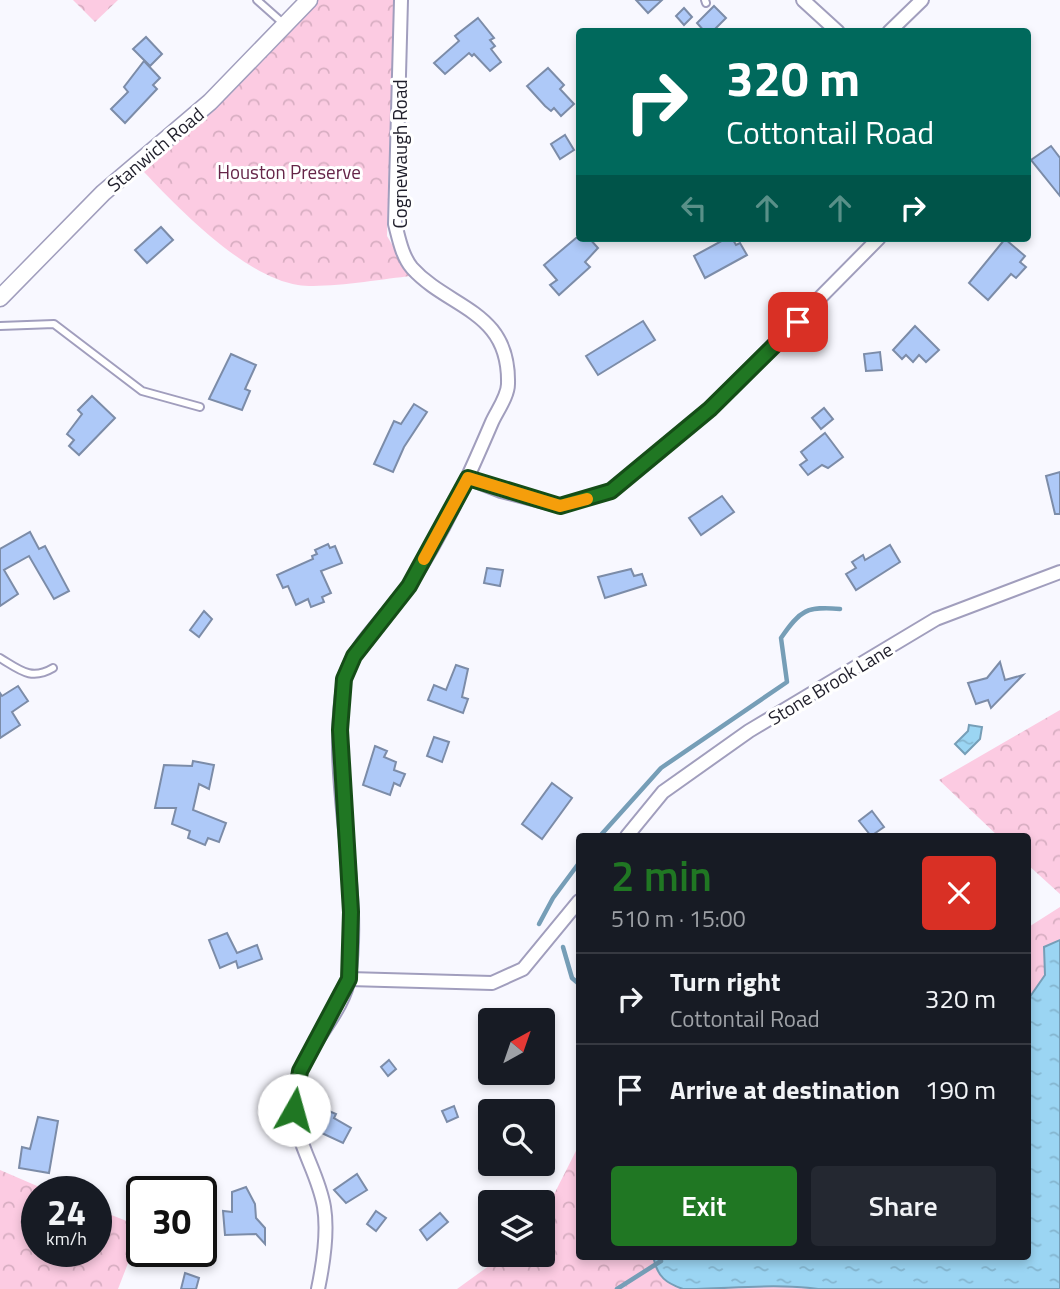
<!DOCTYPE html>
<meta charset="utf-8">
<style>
:root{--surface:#171b24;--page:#242831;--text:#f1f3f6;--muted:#9ea1a6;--line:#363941;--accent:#207723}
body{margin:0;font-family:"Titillium Web",sans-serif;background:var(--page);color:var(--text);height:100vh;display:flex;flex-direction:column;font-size:26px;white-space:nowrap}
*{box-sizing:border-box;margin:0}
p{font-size:23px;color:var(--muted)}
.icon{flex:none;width:38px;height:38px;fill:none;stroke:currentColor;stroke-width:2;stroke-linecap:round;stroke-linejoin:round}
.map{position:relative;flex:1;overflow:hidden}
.side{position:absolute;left:576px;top:833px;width:455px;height:427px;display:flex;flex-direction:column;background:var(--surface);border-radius:7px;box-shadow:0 4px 10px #0003}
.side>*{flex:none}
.guide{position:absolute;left:576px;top:28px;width:455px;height:214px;border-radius:7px;box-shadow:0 4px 10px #0003;background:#00695c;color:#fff;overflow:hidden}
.needle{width:46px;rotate:40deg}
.tools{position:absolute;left:478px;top:1008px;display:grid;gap:14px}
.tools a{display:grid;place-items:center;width:77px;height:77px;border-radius:7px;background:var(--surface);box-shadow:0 4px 10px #0003;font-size:35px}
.speed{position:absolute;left:21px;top:1176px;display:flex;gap:14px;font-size:35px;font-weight:700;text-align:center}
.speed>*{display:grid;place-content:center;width:91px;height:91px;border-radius:50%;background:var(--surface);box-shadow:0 4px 10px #0003;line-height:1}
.speed small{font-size:18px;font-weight:400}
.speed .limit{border:4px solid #111;border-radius:10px;background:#fff;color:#111}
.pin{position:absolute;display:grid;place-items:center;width:60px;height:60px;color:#fff;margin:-30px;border-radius:14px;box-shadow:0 4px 10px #0006}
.me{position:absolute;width:77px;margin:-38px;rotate:7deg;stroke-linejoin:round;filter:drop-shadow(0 0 5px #0008)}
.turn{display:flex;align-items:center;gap:24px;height:147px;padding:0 35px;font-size:32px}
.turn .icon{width:91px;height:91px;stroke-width:2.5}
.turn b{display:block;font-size:49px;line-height:60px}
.lanes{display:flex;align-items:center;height:66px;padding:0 35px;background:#0003;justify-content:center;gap:35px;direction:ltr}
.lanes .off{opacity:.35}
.round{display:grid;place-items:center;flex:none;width:74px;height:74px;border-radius:7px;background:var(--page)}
.overview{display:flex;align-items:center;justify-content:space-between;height:119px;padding:0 35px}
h1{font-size:42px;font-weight:600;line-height:52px;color:var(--accent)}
.action{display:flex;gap:14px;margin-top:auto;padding:14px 35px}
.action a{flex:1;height:80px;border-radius:7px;background:var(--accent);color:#fff;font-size:28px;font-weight:600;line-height:80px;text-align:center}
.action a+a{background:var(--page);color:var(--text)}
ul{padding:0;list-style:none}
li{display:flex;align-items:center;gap:21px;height:91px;padding:0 35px;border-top:2px solid var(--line)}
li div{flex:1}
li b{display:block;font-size:26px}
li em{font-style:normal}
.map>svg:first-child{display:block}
.park{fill:url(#park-crowns)}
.water{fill:url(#water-ripples);stroke:#769eb7;stroke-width:2}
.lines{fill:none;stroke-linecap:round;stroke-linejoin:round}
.stream{stroke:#769eb7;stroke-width:4.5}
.building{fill:#aec9f8;stroke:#7c8ca8;stroke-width:2}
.service-casing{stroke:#a19ebd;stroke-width:10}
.minor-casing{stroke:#a19ebd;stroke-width:16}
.tertiary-casing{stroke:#a19ebd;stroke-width:19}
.service{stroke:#fff;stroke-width:6}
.minor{stroke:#fff;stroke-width:12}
.tertiary{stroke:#fff;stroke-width:16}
.route-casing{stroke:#154d17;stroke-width:18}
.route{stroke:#207723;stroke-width:12}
.slow{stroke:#f59e0b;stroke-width:12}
.labels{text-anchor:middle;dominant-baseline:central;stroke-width:6;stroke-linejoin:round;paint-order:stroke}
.street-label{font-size:19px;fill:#201f2b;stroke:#fff}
.park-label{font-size:19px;fill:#652548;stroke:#fff}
</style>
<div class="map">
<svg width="1060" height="1289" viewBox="0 0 1060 1289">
<defs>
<pattern id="park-crowns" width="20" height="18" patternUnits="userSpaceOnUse" patternTransform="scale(1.75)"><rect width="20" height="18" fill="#fccbe2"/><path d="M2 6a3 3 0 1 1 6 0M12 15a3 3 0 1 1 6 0" fill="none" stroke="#d8aec2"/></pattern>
<pattern id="water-ripples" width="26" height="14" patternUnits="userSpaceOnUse" patternTransform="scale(1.75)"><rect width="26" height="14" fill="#9bd5f3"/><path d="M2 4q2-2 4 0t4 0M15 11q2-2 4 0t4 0" fill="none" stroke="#85b6d0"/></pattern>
</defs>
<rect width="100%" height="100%" fill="#f8f8ff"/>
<g class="park">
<polygon points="73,0 118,0 95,22"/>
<path d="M318,0H394L387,236L411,276C382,279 325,289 298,285C245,277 180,210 144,172L196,125Z"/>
<polygon points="1060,710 1060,894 1027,864 1027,836 998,836 939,780"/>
<polygon points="1060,907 1060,1289 457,1289 504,1255 542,1255 543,1216 579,1145 579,1256 1027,1256 1027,928"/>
<polygon points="0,1170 51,1192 37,1192 37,1251 96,1251 96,1209 142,1227 118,1289 0,1289"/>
</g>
<g class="water">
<polygon points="969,725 982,727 980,739 965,754 955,744 968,731"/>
<path d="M1060,940V1289H818C774,1283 728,1289 683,1289C666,1283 658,1277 654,1260L657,1257L1027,1256V1001L1045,975L1044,947Z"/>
</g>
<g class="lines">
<g class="stream">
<path d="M600,836L661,768L787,682L781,638C800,610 807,606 840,609"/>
<polyline points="539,924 553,898 579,863"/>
<polyline points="563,947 572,978 579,984"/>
<polyline points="617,1289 661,1261"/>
</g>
</g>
<g class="building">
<polygon points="636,0 662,0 648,13"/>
<polygon points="714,6 726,18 712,32 705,32 697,23"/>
<polygon points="684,8 692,17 684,25 676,16"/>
<polygon points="478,18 494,38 490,40 495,46 491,49 501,62 490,71 474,54 472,56 469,53 445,74 434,63 459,41 455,36"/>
<polygon points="146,37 162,54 150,66 133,49"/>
<polygon points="144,61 160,78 153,85 157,89 125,123 111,109 128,92 124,87"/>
<polygon points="548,68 564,85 560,89 574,104 561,116 554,108 551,111 545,106 527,86"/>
<polygon points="565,135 574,150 560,159 551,144"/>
<polygon points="1051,146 1060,158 1060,196 1031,160"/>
<polygon points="161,227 173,240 147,263 135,250"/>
<polygon points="576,238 589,238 598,248 585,262 590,267 559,295 550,285 557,280 544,265"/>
<polygon points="727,238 732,238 736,245 740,243 747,255 705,278 694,256"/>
<polygon points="1005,239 1025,256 1020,262 1026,267 1016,278 1011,274 988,300 969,283"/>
<polygon points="643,321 655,340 598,375 586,356"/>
<polygon points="915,326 939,350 926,362 919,355 913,362 906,355 902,359 893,350"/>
<polygon points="880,352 882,370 866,371 864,354"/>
<polygon points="231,354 256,365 245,389 250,391 242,410 209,399"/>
<polygon points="92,396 115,418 79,455 69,446 74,440 67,434 82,414 78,410"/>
<polygon points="414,404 427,412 404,447 393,472 374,464 394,421 401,424"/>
<polygon points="824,408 833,419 821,429 812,418"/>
<polygon points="825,433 843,457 828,468 822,465 808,475 800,465 807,460 801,452"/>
<polygon points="1060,472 1060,514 1055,514 1046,476"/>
<polygon points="722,496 734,512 701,535 689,518"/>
<polygon points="30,532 39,549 45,546 69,591 54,599 29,556 4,570 18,594 0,606 0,549"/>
<polygon points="328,544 330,548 335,546 342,563 321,571 331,593 322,597 324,602 311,607 308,599 296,605 288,586 283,588 277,575 313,559 312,556 317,554 315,550"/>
<polygon points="890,545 900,562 856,590 846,574 856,568 852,562 863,555 865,560"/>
<polygon points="487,568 503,570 500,586 484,583"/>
<polygon points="631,569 634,576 642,574 646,585 605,598 598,577"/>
<polygon points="204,611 212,619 199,637 190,630"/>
<polygon points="1000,662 1005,680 1023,675 991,708 988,700 976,704 968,683 987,678"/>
<polygon points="456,665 468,669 462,697 468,699 463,713 428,700 434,685 446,690"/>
<polygon points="18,686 28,701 12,712 20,725 0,738 0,693 2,696"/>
<polygon points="434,737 449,742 442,762 427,756"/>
<polygon points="375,746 387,751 384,757 396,762 394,770 405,774 400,786 394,783 390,795 363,785"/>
<polygon points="193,761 214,765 209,789 199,784 193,810 226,823 219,842 208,838 205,845 188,838 190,831 172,824 176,808 155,808 164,765 192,766"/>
<polygon points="552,783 572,798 542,839 522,824"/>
<polygon points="872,811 884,827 871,836 859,821"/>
<polygon points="227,933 237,953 257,945 262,959 238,968 236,961 220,968 209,940"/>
<polygon points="389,1060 396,1069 388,1076 381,1067"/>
<polygon points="454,1106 458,1117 447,1122 442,1111"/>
<polygon points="322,1108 336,1114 334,1118 351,1128 343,1143 313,1129"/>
<polygon points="38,1117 58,1121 49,1173 19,1168 22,1147 30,1149"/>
<polygon points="357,1174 367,1190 346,1203 334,1190"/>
<polygon points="246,1187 255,1204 256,1218 265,1228 265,1244 256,1234 225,1235 223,1211 232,1212 232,1192"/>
<polygon points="376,1211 386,1218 376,1231 367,1224"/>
<polygon points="440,1213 448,1222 427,1240 420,1230"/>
<polygon points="185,1273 199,1278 196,1289 181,1289"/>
</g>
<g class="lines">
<g class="service-casing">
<g id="service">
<polyline points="257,0 284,24"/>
<polyline points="705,0 706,3"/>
<polyline points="0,326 54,324 142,391 200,407"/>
<path d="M0,658C20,670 31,681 53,668"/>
</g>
</g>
<g class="minor-casing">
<g id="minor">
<polyline points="803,0 838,32"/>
<polyline points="889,32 922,0"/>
<polyline points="468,478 501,491 560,506 611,491 710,409 879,238"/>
<polyline points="627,836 663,792 749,731 936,619 1060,572"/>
<polyline points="349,979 492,983 523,969 579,901"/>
<path d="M318,1289C323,1265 328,1231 324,1207C318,1171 296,1145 294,1106C291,1055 343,1020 349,977C363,883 326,777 344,682C351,645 389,616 409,585C443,534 468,478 492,422C497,411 508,396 508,384C510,310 449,309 412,268C402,256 399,239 395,224L401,0"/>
</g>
</g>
<g class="tertiary-casing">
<polyline id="tertiary" points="0,298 103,193 210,102 309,0"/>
</g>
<use href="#service" class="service"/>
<use href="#minor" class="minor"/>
<use href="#tertiary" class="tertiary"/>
</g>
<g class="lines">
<g class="route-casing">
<polyline id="route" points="294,1110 300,1071 349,979 351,912 340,730 344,679 354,656 409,586 468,478 560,506 611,491 710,409 798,322"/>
</g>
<use href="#route" class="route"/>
<polyline class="slow" points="424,559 468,478 560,506 587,499"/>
</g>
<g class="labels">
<g class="street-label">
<text transform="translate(155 149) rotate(-40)">Stanwich Road</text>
<text transform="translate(399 154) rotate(-90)">Cognewaugh Road</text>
<text transform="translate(830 683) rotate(-31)">Stone Brook Lane</text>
</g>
<g class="park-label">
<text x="289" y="171">Houston Preserve</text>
</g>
</g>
</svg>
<div class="tools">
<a><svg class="needle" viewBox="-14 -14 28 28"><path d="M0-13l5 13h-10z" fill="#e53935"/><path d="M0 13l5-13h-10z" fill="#9ea1a6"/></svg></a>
<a><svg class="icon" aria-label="search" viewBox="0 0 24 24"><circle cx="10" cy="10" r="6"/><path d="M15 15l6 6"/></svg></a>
<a><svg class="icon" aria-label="layers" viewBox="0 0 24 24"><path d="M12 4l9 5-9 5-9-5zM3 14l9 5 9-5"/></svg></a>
</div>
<div class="speed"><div>24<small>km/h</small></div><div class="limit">30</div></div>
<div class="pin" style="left:798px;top:322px;background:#d93025"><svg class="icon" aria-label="arrive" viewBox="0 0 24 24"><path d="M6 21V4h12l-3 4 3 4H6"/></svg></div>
<svg class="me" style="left:294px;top:1110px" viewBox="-20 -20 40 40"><circle r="19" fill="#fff"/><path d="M0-13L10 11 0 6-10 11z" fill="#207723"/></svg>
<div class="guide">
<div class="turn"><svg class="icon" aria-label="right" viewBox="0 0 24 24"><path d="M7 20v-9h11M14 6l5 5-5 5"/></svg><div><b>320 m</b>Cottontail Road</div></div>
<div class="lanes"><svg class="icon off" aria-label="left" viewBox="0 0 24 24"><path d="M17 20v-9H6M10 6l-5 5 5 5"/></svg><svg class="icon off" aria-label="ahead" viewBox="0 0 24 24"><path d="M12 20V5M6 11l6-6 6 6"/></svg><svg class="icon off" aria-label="ahead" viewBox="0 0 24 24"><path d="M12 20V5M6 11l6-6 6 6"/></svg><svg class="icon" aria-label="right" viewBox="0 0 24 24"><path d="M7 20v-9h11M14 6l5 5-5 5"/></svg></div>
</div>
<section class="side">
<div class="overview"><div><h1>2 min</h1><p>510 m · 15:00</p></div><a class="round" style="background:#d93025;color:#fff"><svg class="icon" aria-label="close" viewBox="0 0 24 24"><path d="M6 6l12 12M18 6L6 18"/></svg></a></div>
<ul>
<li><svg class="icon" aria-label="right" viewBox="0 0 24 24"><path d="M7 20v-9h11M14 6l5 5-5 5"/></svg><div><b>Turn right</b><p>Cottontail Road</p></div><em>320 m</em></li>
<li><svg class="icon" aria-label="arrive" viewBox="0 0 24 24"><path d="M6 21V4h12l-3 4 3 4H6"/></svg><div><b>Arrive at destination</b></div><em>190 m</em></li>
</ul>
<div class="action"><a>Exit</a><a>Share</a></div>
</section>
</div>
